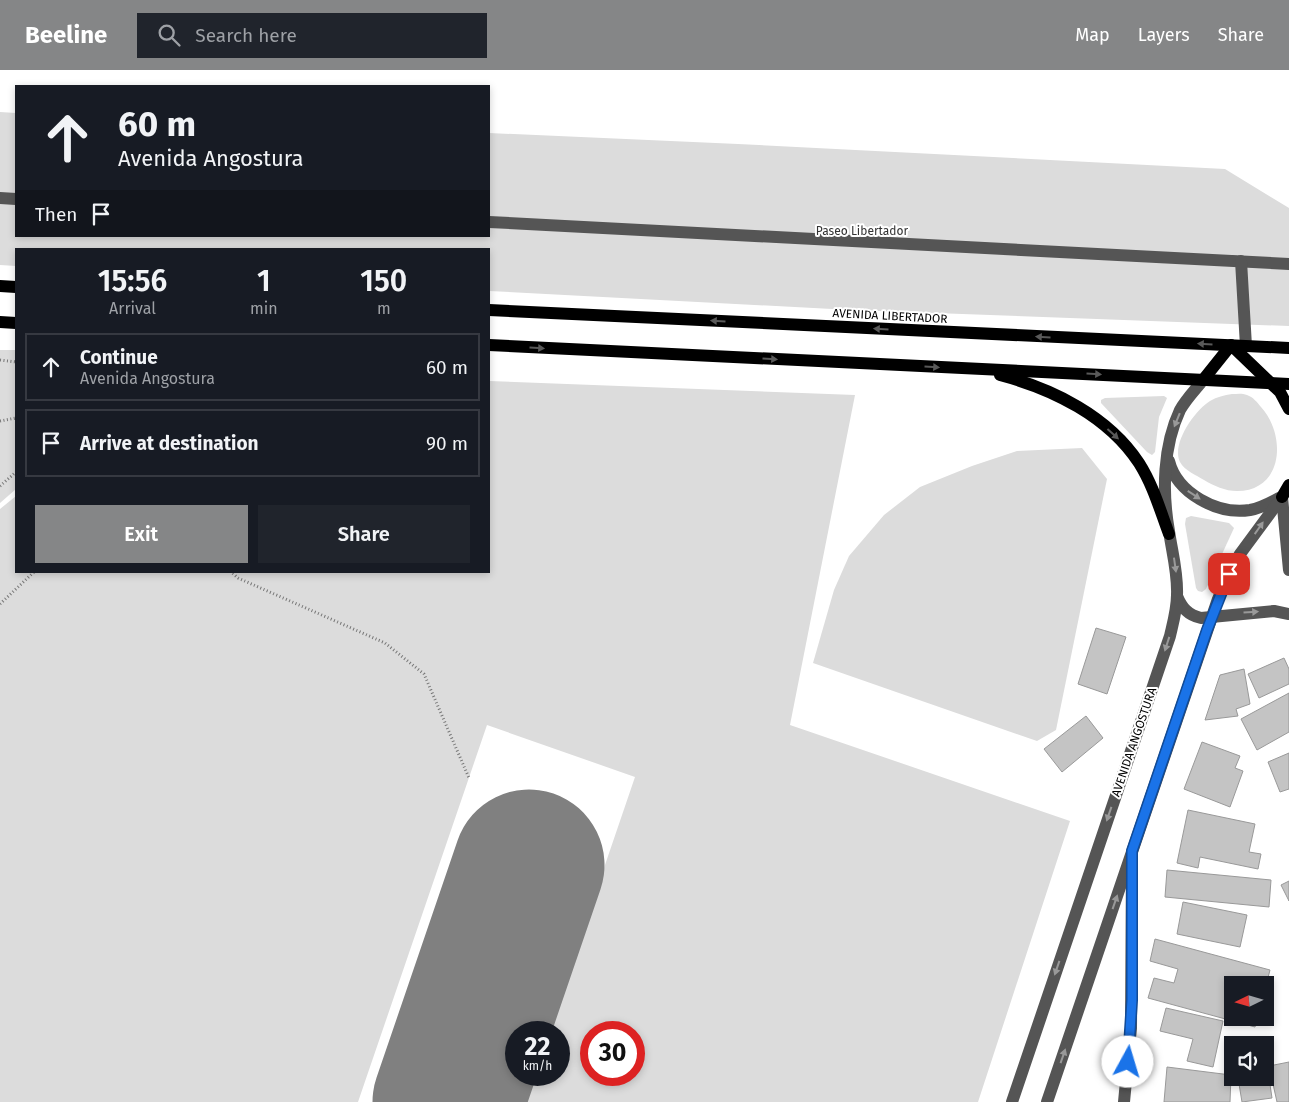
<!DOCTYPE html>
<style>
:root{--surface:#171b24;--page:#20242c;--text:#f1f3f6;--muted:#9ea1a6;--line:#363941;--accent:#858687}
body{margin:0;font-family:"Fira Sans",sans-serif;background:var(--page);color:var(--text);height:100vh;display:flex;flex-direction:column;font-size:19px;white-space:nowrap}
*{box-sizing:border-box;margin:0}
p{font-size:16px;color:var(--muted)}
.icon{flex:none;width:28px;height:28px;fill:none;stroke:currentColor;stroke-width:2;stroke-linecap:round;stroke-linejoin:round}
.map{position:relative;flex:1;overflow:hidden}
.panel{position:absolute;left:15px;top:178px;width:475px;height:325px;display:flex;flex-direction:column;background:var(--surface);border-radius:0px;box-shadow:0 2px 8px #0003}
.panel>*{flex:none}
.hud{position:absolute;left:15px;top:15px;width:475px;height:152px;border-radius:0px;box-shadow:0 2px 8px #0003;background:#171b24;color:var(--text);overflow:hidden}
.needle{width:32px;rotate:265deg}
.tools{position:absolute;left:1224px;top:906px;display:grid;gap:10px}
.tools a{display:grid;place-items:center;width:50px;height:50px;border-radius:0px;background:var(--surface);box-shadow:0 2px 8px #0003;font-size:25px}
.speed{position:absolute;left:505px;top:951px;display:flex;gap:10px;font-size:25px;font-weight:700;text-align:center}
.speed>*{display:grid;place-content:center;width:65px;height:65px;border-radius:50%;background:var(--surface);box-shadow:0 2px 8px #0003;line-height:1}
.speed small{font-size:12px;font-weight:400}
.speed .limit{border:8px solid #d22;background:#fff;color:#111}
.pin{position:absolute;display:grid;place-items:center;width:42px;height:42px;color:#fff;margin:-21px;border-radius:10px;box-shadow:0 2px 8px #0006}
.me{position:absolute;width:55px;margin:-28px;rotate:6deg;stroke-linejoin:round;filter:drop-shadow(0 0 4px #0008)}
.turn{display:flex;align-items:center;gap:18px;height:105px;padding:0 20px;font-size:22px}
.turn .icon{width:65px;height:65px;stroke-width:2.5}
.turn b{display:block;font-size:35px;line-height:42px}
.then{display:flex;align-items:center;height:48px;padding:0 20px;background:#0003;gap:10px;font-size:19px}
.eta{display:flex;justify-content:space-evenly;align-items:center;height:85px;text-align:center}
.eta b{font-size:30px;font-weight:600;line-height:35px}
.primary-button{display:flex;gap:10px;margin-top:auto;padding:10px 20px}
.primary-button a{flex:1;height:58px;border-radius:0px;background:var(--accent);color:#fff;font-size:20px;font-weight:600;line-height:58px;text-align:center}
.primary-button a+a{background:var(--page);color:var(--text)}
ul{padding:0;list-style:none}
li{display:flex;align-items:center;gap:15px;height:68px;margin:0 10px 8px;padding:0 10px;border:2px solid var(--line);border-radius:0px}
li div{flex:1}
li b{display:block;font-size:19px}
li em{font-style:normal}
header{display:flex;align-items:center;gap:30px;box-sizing:border-box;height:70px;padding:0 25px;background:var(--accent);color:#fff}
header strong{font-size:24px}
nav{display:flex;gap:28px;margin-inline-start:auto;font-size:18px}
.search{width:350px;height:45px;background:var(--page);display:flex;align-items:center;gap:12px;box-sizing:border-box;padding:0 18px;border-radius:0px;color:var(--muted);font-size:19px}
.map>svg:first-child{display:block}
.green{fill:#dcdcdc;fill-rule:evenodd}
.lines{fill:none;stroke-linecap:round;stroke-linejoin:round}
.runway{stroke:#808080;stroke-width:151}
.building{fill:#c4c4c4;stroke:#999}
.path{stroke:#777;stroke-width:3;stroke-dasharray:1 2.5;stroke-linecap:butt}
.minor{stroke:#555;stroke-width:12}
.major{stroke:#000;stroke-width:12}
.oneway{fill:#595959}
.oneway2{fill:#999}
.route-casing{stroke:#114b97;stroke-width:12}
.route{stroke:#1a73e8;stroke-width:9}
.labels{text-anchor:middle;dominant-baseline:central;stroke-width:4;stroke-linejoin:round;paint-order:stroke}
.park-label{font-size:12px;fill:#333;stroke:#fff}
.street-label{font-size:12px;fill:#000;stroke:#fff}
</style>
<header>
<strong>Beeline</strong>
<div class="search"><svg class="icon" aria-label="search" viewBox="0 0 24 24"><circle cx="10" cy="10" r="6"/><path d="M15 15l6 6"/></svg>Search here</div>
<nav><a>Map</a><a>Layers</a><a>Share</a></nav>
</header>
<div class="map">
<svg width="1289" height="1032" viewBox="0 0 1289 1032">
<rect width="100%" height="100%" fill="#fff"/>
<g class="green">
<polygon points="0,42 16,43 16,166 489,166 489,63 738,74 1225,99 1289,138 1289,256 851,240 489,221 489,179 16,179 16,196 0,195"/>
<polygon points="0,280 16,280 16,419 0,433"/>
<path d="M489,311L855,325L790,655L1070,751L978,1032H524L534,1005H559V962H548L635,707L487,655L358,1032H0V439L16,426V501H489ZM634,962V1005H591V962Z"/>
<path d="M1232,324C1237,324 1242,323 1247,325C1253,327 1257,332 1261,337C1287,366 1283,421 1237,421C1225,421 1214,416 1204,410C1196,405 1185,401 1180,392C1171,374 1195,340 1210,331C1217,327 1224,325 1232,324Z"/>
<polygon points="1164,326 1167,328 1159,347 1155,382 1152,385 1147,382 1101,333 1101,330 1105,328"/>
<polygon points="1082,378 1107,409 1056,660 1037,671 813,593 834,520 849,486 884,445 920,417 972,396 1017,381"/>
<polygon points="1191,446 1229,453 1234,458 1206,519 1202,522 1198,521 1196,518 1185,454 1186,448"/>
</g>
<g class="lines">
<polyline class="runway" points="448,1032 529,795"/>
</g>
<g class="building">
<polygon points="1096,558 1126,567 1107,624 1078,614"/>
<polygon points="1284,588 1289,599 1289,614 1259,628 1248,604"/>
<polygon points="1244,599 1250,634 1236,639 1238,646 1205,650 1220,605"/>
<polygon points="1289,623 1289,662 1257,680 1241,649"/>
<polygon points="1086,646 1103,668 1062,702 1044,679"/>
<polygon points="1202,672 1240,686 1235,698 1243,701 1230,737 1184,719"/>
<polygon points="1289,683 1289,719 1280,722 1268,692"/>
<polygon points="1188,740 1255,754 1249,782 1261,784 1258,799 1200,787 1198,798 1177,793"/>
<polygon points="1167,800 1271,810 1269,837 1165,827"/>
<polygon points="1289,811 1289,831 1281,815"/>
<polygon points="1183,832 1247,845 1240,877 1177,864"/>
<polygon points="1155,869 1270,900 1265,919 1265,915 1232,915 1232,948 1258,948 1255,957 1148,928 1154,908 1174,913 1178,899 1150,891"/>
<polygon points="1166,938 1223,951 1213,997 1187,991 1193,969 1160,961"/>
<polygon points="1265,981 1272,1028 1242,1032 1238,1008 1265,1008"/>
<polygon points="1289,992 1289,1032 1277,1032 1269,996"/>
<polygon points="1167,997 1231,1005 1230,1032 1164,1032"/>
</g>
<g class="lines">
<g class="path">
<polyline points="0,290 16,292"/>
<polyline points="0,351 16,348"/>
<polyline points="0,416 16,402"/>
<polyline points="230,501 238,508 385,573 424,604 469,708"/>
<polyline points="0,534 35,501"/>
</g>
<g class="minor">
<polyline points="0,128 16,129"/>
<polyline points="489,152 1289,194"/>
<polyline points="1241,191 1246,276"/>
<path d="M1169,391C1177,423 1217,445 1250,440C1261,438 1270,433 1279,428"/>
<polyline points="1282,427 1289,500"/>
<path d="M1177,526C1182,538 1188,545 1201,548L1274,541L1289,544"/>
<path d="M1012,1032L1170,566C1173,553 1177,539 1177,525C1178,503 1172,482 1169,461C1162,422 1163,376 1180,340C1186,329 1196,319 1203,310"/>
<polyline points="1047,1032 1218,529 1229,503 1240,484 1282,427"/>
<polyline points="1124,1032 1131,958 1132,792"/>
</g>
<g class="major">
<polyline points="0,216 16,217"/>
<polyline points="489,240 1289,278"/>
<polyline points="0,252 16,253"/>
<polyline points="489,275 1289,314"/>
<path d="M1000,305C1053,319 1108,346 1139,393C1153,415 1160,440 1169,464"/>
<polyline points="1203,310 1231,275 1280,322 1289,339"/>
<polyline points="1282,427 1289,415"/>
</g>
</g>
<defs><path id="oneway-solid" d="M-6-.8H1V-3.2L6.5 0L1 3.2V.8H-6Z" transform="scale(1.25)"/></defs>
<g class="oneway">
<use href="#oneway-solid" transform="translate(718 251) rotate(-177)"/>
<use href="#oneway-solid" transform="translate(881 259) rotate(-177)"/>
<use href="#oneway-solid" transform="translate(1043 267) rotate(-177)"/>
<use href="#oneway-solid" transform="translate(1205 274) rotate(-177)"/>
<use href="#oneway-solid" transform="translate(537 278) rotate(3)"/>
<use href="#oneway-solid" transform="translate(770 289) rotate(3)"/>
<use href="#oneway-solid" transform="translate(932 297) rotate(3)"/>
<use href="#oneway-solid" transform="translate(1094 304) rotate(3)"/>
<use href="#oneway-solid" transform="translate(1113 364) rotate(42)"/>
</g>
<g class="oneway2">
<use href="#oneway-solid" transform="translate(1177 350) rotate(112)"/>
<use href="#oneway-solid" transform="translate(1194 425) rotate(33)"/>
<use href="#oneway-solid" transform="translate(1259 458) rotate(-55)"/>
<use href="#oneway-solid" transform="translate(1175 495) rotate(82)"/>
<use href="#oneway-solid" transform="translate(1251 542) rotate(-4)"/>
<use href="#oneway-solid" transform="translate(1167 574) rotate(108)"/>
<use href="#oneway-solid" transform="translate(1109 744) rotate(109)"/>
<use href="#oneway-solid" transform="translate(1115 832) rotate(-71)"/>
<use href="#oneway-solid" transform="translate(1057 898) rotate(109)"/>
<use href="#oneway-solid" transform="translate(1063 986) rotate(-71)"/>
</g>
<g class="lines">
<g class="route-casing">
<polyline id="route" points="1128,992 1132,930 1132,781 1207,560 1229,504"/>
</g>
<use href="#route" class="route"/>
</g>
<g class="labels">
<g class="park-label">
<text x="862" y="161">Paseo Libertador</text>
</g>
<g class="street-label">
<text transform="translate(890 246) rotate(3)">AVENIDA LIBERTADOR</text>
<text transform="translate(1134 672) rotate(-71)">AVENIDA ANGOSTURA</text>
</g>
</g>
</svg>
<div class="tools">
<a><svg class="needle" viewBox="-14 -14 28 28"><path d="M0-13l5 13h-10z" fill="#e53935"/><path d="M0 13l5-13h-10z" fill="#9ea1a6"/></svg></a>
<a><svg class="icon" aria-label="sound" viewBox="0 0 24 24"><path d="M4 9h4l5-4v14l-5-4H4zM17 9q2 3 0 6"/></svg></a>
</div>
<div class="speed"><div>22<small>km/h</small></div><div class="limit">30</div></div>
<div class="pin" style="left:1229px;top:504px;background:#d93025"><svg class="icon" aria-label="arrive" viewBox="0 0 24 24"><path d="M6 21V4h12l-3 4 3 4H6"/></svg></div>
<svg class="me" style="left:1128px;top:992px" viewBox="-20 -20 40 40"><circle r="19" fill="#fff"/><path d="M0-13L10 11 0 6-10 11z" fill="#1a73e8"/></svg>
<div class="hud">
<div class="turn"><svg class="icon" aria-label="ahead" viewBox="0 0 24 24"><path d="M12 20V5M6 11l6-6 6 6"/></svg><div><b>60 m</b>Avenida Angostura</div></div>
<div class="then">Then<svg class="icon" aria-label="arrive" viewBox="0 0 24 24"><path d="M6 21V4h12l-3 4 3 4H6"/></svg></div>
</div>
<section class="panel">
<div class="eta">
<div><b>15:56</b><p>Arrival</p></div>
<div><b>1</b><p>min</p></div>
<div><b>150</b><p>m</p></div>
</div>
<ul>
<li><svg class="icon" aria-label="ahead" viewBox="0 0 24 24"><path d="M12 20V5M6 11l6-6 6 6"/></svg><div><b>Continue</b><p>Avenida Angostura</p></div><em>60 m</em></li>
<li><svg class="icon" aria-label="arrive" viewBox="0 0 24 24"><path d="M6 21V4h12l-3 4 3 4H6"/></svg><div><b>Arrive at destination</b></div><em>90 m</em></li>
</ul>
<div class="primary-button"><a>Exit</a><a>Share</a></div>
</section>
</div>
